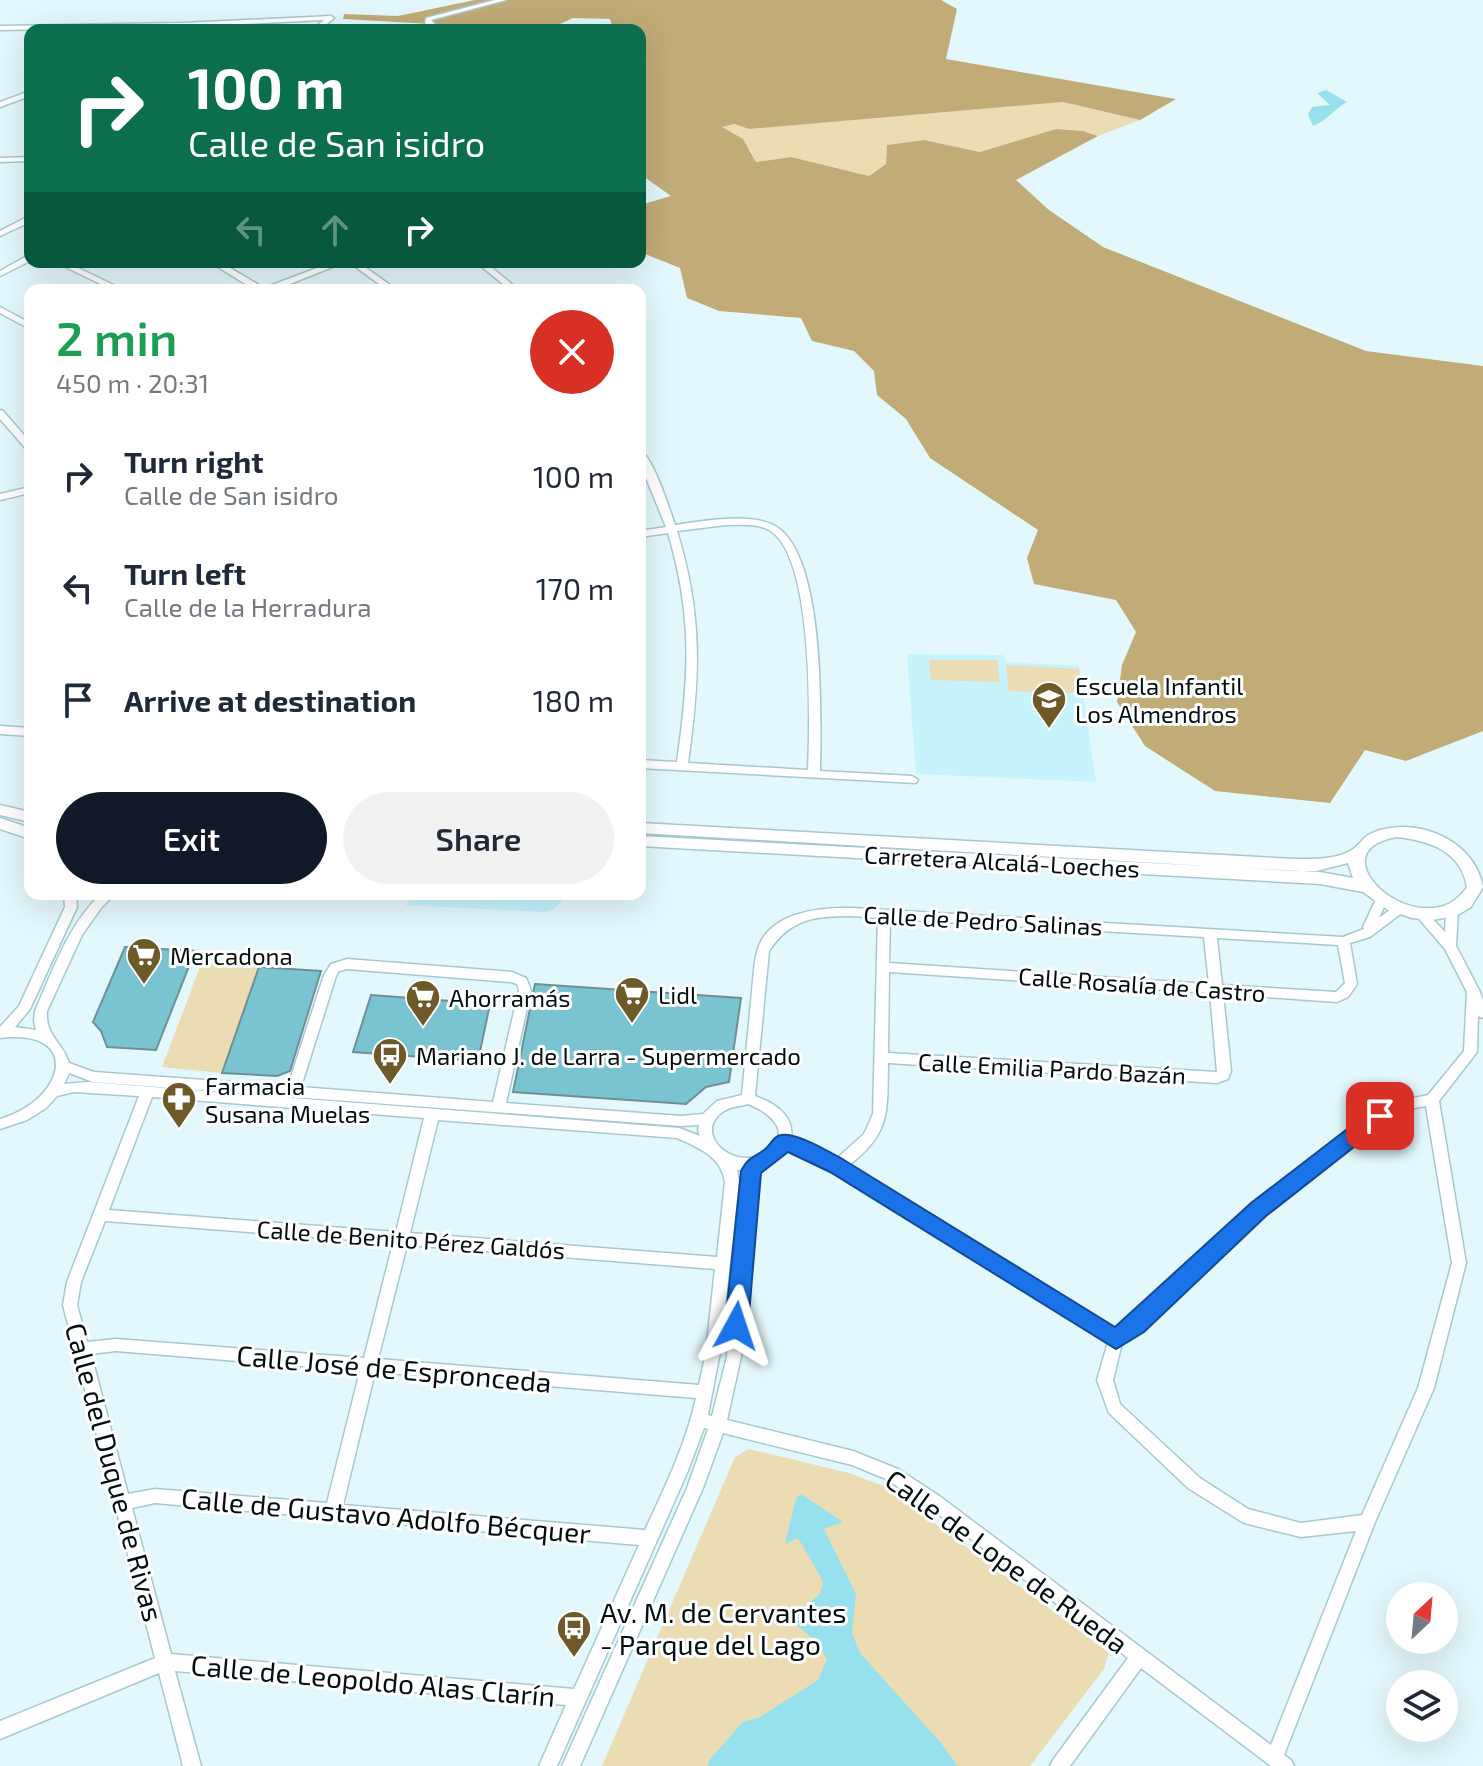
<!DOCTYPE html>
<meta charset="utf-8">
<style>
:root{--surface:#fff;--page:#f2f2f3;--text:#1f2937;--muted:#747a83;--accent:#111827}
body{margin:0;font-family:"Exo 2",sans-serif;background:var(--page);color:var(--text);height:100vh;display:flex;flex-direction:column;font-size:30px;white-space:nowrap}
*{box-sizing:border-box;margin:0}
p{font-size:26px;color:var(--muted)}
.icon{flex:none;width:44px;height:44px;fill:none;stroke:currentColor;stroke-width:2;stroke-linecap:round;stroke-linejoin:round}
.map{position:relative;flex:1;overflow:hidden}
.drawer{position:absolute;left:24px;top:284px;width:622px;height:616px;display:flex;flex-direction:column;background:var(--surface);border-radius:16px;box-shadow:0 8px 32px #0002}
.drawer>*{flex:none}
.top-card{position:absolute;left:24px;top:24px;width:622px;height:244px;border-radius:16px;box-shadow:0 8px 32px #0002;background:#0b6e4f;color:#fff;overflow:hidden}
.needle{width:52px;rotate:26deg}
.buttons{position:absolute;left:1386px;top:1582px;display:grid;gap:16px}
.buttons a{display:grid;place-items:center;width:72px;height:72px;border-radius:50%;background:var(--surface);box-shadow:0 8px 32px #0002;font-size:40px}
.pin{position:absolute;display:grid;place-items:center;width:68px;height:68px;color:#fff;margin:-34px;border-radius:16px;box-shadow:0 4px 12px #0006}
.me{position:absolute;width:88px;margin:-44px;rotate:5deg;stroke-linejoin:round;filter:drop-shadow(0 0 6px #0008)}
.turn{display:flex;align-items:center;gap:28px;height:168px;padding:0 32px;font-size:36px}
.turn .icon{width:104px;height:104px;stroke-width:2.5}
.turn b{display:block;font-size:56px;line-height:68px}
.lanes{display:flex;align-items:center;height:76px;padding:0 32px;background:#0003;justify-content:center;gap:40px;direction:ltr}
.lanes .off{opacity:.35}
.round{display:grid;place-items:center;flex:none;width:84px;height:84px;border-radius:42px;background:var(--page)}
.headline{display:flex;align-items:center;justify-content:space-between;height:136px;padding:0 32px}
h1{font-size:48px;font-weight:600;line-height:60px;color:#1e9e55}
.action{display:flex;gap:16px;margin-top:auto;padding:16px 32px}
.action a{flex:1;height:92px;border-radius:48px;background:var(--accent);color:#fff;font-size:32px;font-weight:600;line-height:92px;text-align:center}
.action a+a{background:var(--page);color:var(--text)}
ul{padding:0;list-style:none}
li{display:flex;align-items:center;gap:24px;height:112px;padding:0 32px}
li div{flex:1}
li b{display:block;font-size:30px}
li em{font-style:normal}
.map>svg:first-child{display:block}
.built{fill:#c6f3fc}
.green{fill:#ecdcb4}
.forest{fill:#c1ac77}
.water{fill:#97e0ed}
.building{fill:#7ac3d0;stroke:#6f9096;stroke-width:2}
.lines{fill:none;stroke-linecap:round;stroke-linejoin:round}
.street-casing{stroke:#a6c9d0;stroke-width:3}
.secondary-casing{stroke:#a6c9d0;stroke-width:3}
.street{fill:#fff;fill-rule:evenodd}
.secondary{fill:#fff;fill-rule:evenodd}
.route{fill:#1a73e8;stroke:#114b97;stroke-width:2}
.labels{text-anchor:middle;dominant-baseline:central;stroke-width:6;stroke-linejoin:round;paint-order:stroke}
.poi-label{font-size:24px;fill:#030e11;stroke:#fff;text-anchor:start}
.street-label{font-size:24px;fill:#030e11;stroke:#fff}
.near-street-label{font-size:28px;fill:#030e11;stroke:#fff}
.near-poi-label{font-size:28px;fill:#030e11;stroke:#fff;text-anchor:start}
</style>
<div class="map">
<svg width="1483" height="1766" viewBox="0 0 1483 1766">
<rect width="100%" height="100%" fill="#e3f8fc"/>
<g class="built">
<polygon points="907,654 1004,655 1006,662 1079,666 1096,782 916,774"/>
<polygon points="417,894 569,894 553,910 545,912 405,905"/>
</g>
<g class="green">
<polygon points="1063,102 1140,120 1098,136 1083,131 1056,129 980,152 924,140 887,145 886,164 869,176 791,157 756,162 751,151 721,127 734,124 749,129"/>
<polygon points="929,660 997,660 1000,682 931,680"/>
<polygon points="1006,665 1079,669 1083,693 1009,691"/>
<polygon points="201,964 259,967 222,1073 162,1067"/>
<polygon points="749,1449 849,1473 886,1487 1109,1653 1104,1669 1030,1766 602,1766 735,1457"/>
</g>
<polygon class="forest" points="475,0 941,0 957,9 946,59 1176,99 1140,120 1063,102 749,129 734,124 722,127 743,139 756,162 791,157 869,176 886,164 887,145 924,140 980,152 1056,129 1083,131 1098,136 1016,180 1049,210 1103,247 1366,351 1483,366 1483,731 1406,761 1365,750 1330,803 1215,791 1145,746 1117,702 1122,665 1136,632 1116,600 1034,584 1027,558 1038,530 930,458 906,419 877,395 874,371 854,351 812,341 801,318 719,311 687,298 680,268 640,252 640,205 671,196 640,174 640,30 613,30 610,19 573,18 547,30 442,30 432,24 343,19 344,14 398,16"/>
<g class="water">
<path d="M1326,90L1347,102C1334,109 1328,120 1313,126L1308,114L1312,107L1330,105L1317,93Z"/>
<polygon points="801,1494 843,1522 824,1529 856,1594 852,1633 860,1653 941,1743 958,1766 708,1766 710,1759 743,1722 760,1717 818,1680 827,1659 816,1641 795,1624 798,1612 820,1594 823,1581 798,1538 785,1544 796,1499"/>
</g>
<g class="building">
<polygon points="125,947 195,951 156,1050 107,1047 101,1031 93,1022"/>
<polygon points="259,967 321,971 290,1071 277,1076 222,1073"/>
<polygon points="535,984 741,998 729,1082 706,1087 686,1104 513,1092"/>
<polygon points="371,995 490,1004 478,1061 353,1052"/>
</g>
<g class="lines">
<g class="street-casing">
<g id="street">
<polygon points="495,0 506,0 431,20 440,30 433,30 425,23 426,18"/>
<polygon points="331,16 334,18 333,19 319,30 312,30 324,20 183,27 0,30 0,26 183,23"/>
<polygon points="30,91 30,96 0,107 0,102"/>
<polygon points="30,157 30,161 0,162 0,158"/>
<polygon points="27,217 30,217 30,222 0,236 0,231"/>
<polygon points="27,256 30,256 30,261 0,276 0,271"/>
<polygon points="55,262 66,262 124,290 113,290"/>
<polygon points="210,262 220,262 264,288 333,262 345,262 275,290 255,290"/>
<polygon points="349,262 358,262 397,290 387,290"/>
<polygon points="476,262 485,262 519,290 510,290"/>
<polygon points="0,307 30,323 30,329 0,313"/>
<polygon points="0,410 3,411 30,442 30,451 27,450 0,419"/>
<path d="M640,450C654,459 669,508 675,525C702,521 756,511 778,528C825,561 821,716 820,771L912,776L918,780L916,783L640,768V760L677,762C689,677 693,617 668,533L640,537V531L666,527L640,463ZM726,525C739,525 757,523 769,530C814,555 810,722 808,770L688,763C700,676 703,616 677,531Z"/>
<polygon points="30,487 30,493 0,500 0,494"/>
<polygon points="0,726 30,728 30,736 0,734"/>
<path d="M64,894H76L77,907L30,1009L15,1027L36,1030L34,1021L35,1011C53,970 68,925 101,894H115L101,908L82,935L47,1011C45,1036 62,1041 69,1063L94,1072L288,1086L324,975L331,964L347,959L512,972L526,978L531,990L506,1103L681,1116L703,1114L717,1101L742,1095C745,1064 748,1033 751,1002C753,986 753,967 757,952C767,912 819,907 852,908L1343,937L1364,929L1363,927L1377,897H1385L1387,900L1379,918L1395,906H1403L1405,909L1403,912L1370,937L1350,943L1357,984L1348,997L1337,1002L1223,994L1231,1071L1228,1079L1217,1083L888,1063C887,1114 891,1133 848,1166L1116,1331L1131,1321L1254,1205L1375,1112L1414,1098L1428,1095L1464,1051L1467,992L1445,949L1414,913L1416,910H1424L1445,932L1446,910L1452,906L1456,907L1458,910L1456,946L1479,990L1483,1000V1018L1478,1016L1477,1052L1439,1101L1466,1263L1434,1388L1375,1522L1284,1755L1291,1760L1294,1766H1271L1141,1668L1070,1766H1050L1053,1760L1128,1658L926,1505L886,1479L852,1465L723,1433L703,1488L580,1766H562L687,1488L708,1429L704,1428L687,1473L557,1766H539L566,1705L175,1671L201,1766H183L159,1673L0,1739V1721L155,1658L63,1305L67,1282L139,1096L74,1092L57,1096L46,1108L27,1120L0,1129V1119C67,1099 82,1028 0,1038V1027L19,1006L65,907ZM852,916L878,918L873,1114L864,1134L836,1159L802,1142L791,1139C795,1116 775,1103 755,1096L769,951C791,918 816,916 852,916ZM890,919L1204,937L1209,984L889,963ZM1217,938L1338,945L1345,983L1336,992L1222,985ZM347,969L511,982L517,984L519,990L493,1102L301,1087L336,976L339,971ZM889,972L1210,993L1217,1072L888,1053ZM69,1073L93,1082L681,1126L699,1125L698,1130L700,1136L679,1128L88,1082L64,1084ZM152,1097L424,1118L396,1232L109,1210ZM748,1104C766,1111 792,1129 771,1148C738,1178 689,1133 724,1111C730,1107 740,1106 748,1104ZM1426,1106L1452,1263L1418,1388L1362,1515L1301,1523L1248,1509L1200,1478L1120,1404L1113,1380L1122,1343L1141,1329L1264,1213L1385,1120L1415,1108ZM438,1120L677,1138C699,1148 721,1156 725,1182L717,1257L410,1233ZM787,1149L794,1151L832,1170L1108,1342L1097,1380L1109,1413L1188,1488L1244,1523L1301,1537L1356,1531L1271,1745L938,1495L898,1469L853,1451L727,1420L741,1357L755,1182L763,1166L778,1159ZM737,1170H747L741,1182L727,1357L712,1416L708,1415L720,1352L739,1182ZM105,1221L393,1243L364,1358L116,1339L87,1342L77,1305L81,1282ZM407,1245L715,1269L706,1352L699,1385L378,1359ZM116,1351L360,1371L327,1503L155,1489L128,1494L91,1354ZM375,1372L696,1398C686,1444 665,1487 645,1530L343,1505ZM155,1503L639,1545L574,1689L171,1654L132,1508Z"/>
</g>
</g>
<g class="secondary-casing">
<g id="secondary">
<polygon points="0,805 30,812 30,822 0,815"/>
<polygon points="0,818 30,828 30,839 0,829"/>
<path d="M640,823L1294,859C1311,859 1335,860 1350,851C1362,845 1360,836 1380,830C1422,818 1475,842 1483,887L1471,907L1456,916L1432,920L1412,918L1388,910L1363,892L1320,884L640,846V836L1320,872L1353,878L1348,863L1316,871H1294L640,833ZM1397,837C1430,841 1461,851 1467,887C1425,951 1309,852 1397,837Z"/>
</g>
</g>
<use href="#street" class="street"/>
<use href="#secondary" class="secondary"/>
</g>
<path class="route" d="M1380,1108L1387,1110L1390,1116L1387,1121L1266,1216L1144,1332L1116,1349L830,1172L788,1152L761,1173L748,1326L744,1333L736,1336L729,1333L725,1326L741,1171C749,1156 752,1159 764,1150C769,1147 772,1139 778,1136C792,1129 831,1153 844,1160L1115,1327L1251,1203L1372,1110Z"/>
<defs>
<g id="school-pin" transform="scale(1.8)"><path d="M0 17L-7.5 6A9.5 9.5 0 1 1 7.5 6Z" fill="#6d5a28" stroke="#fff"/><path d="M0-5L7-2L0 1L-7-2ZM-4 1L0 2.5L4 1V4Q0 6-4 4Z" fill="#fff"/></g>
<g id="supermarket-pin" transform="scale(1.8)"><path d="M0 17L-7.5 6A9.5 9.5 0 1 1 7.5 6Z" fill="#6d5a28" stroke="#fff"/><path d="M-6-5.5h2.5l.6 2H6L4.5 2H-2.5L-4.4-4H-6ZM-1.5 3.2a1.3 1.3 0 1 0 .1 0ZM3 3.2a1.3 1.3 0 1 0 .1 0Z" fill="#fff"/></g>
<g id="bus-pin" transform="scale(1.8)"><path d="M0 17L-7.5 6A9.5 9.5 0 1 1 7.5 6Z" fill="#6d5a28" stroke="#fff"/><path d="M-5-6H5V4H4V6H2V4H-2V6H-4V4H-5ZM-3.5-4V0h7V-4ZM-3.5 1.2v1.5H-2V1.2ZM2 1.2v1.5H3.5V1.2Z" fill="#fff"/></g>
<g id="pharmacy-pin" transform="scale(1.8)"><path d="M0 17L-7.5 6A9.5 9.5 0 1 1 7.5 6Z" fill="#6d5a28" stroke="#fff"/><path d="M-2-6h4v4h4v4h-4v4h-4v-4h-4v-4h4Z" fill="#fff"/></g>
</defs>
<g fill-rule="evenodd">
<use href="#school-pin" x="1049" y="699"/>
<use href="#supermarket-pin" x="144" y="955"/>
<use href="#supermarket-pin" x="632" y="994"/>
<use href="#supermarket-pin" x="423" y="997"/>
<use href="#bus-pin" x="390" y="1055"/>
<use href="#pharmacy-pin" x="179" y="1099"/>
<use href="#bus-pin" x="574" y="1628"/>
</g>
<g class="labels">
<g class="poi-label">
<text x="1075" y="685">Escuela Infantil<tspan x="1075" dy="28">Los Almendros</tspan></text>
<text x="170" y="955">Mercadona</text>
<text x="658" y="994">Lidl</text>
<text x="449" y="997">Ahorramás</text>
<text x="416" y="1055">Mariano J. de Larra - Supermercado</text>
<text x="205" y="1085">Farmacia<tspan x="205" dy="28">Susana Muelas</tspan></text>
</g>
<g class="street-label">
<text transform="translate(1002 861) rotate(3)">Carretera Alcalá-Loeches</text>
<text transform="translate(983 920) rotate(3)">Calle de Pedro Salinas</text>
<text transform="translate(1142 984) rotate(4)">Calle Rosalía de Castro</text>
<text transform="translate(1052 1068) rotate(3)">Calle Emilia Pardo Bazán</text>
<text transform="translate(411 1239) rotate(4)">Calle de Benito Pérez Galdós</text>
</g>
<g class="near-street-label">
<text transform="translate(394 1368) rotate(5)">Calle José de Espronceda</text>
<text transform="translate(115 1472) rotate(75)">Calle del Duque de Rivas</text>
<text transform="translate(386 1515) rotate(5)">Calle de Gustavo Adolfo Bécquer</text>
<text transform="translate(1007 1561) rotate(36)">Calle de Lope de Rueda</text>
<text transform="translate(373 1680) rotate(5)">Calle de Leopoldo Alas Clarín</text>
</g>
<g class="near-poi-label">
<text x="600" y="1612">Av. M. de Cervantes<tspan x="600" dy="32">- Parque del Lago</tspan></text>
</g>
</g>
</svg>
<div class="buttons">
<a><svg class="needle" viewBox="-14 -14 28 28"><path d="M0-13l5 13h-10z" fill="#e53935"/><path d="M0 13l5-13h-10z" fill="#747a83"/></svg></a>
<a><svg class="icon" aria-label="layers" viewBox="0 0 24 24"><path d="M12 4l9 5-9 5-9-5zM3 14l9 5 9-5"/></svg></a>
</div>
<div class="pin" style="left:1380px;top:1116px;background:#d93025"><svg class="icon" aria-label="arrive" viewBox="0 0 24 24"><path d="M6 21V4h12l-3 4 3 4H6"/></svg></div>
<svg class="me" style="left:736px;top:1326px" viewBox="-20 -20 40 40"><path d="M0-17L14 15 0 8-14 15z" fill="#1a73e8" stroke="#fff" stroke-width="4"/></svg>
<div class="top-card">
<div class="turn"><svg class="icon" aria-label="right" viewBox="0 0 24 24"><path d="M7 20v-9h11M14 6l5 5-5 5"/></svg><div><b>100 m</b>Calle de San isidro</div></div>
<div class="lanes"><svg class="icon off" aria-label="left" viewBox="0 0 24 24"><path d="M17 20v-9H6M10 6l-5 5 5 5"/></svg><svg class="icon off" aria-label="ahead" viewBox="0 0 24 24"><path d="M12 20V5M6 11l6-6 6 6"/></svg><svg class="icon" aria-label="right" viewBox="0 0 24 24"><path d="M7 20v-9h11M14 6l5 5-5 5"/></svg></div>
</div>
<section class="drawer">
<div class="headline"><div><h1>2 min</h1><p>450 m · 20:31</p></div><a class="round" style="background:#d93025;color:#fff"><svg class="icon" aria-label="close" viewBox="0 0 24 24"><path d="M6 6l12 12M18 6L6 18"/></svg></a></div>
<ul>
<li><svg class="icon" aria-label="right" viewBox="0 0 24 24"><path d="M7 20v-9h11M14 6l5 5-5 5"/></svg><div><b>Turn right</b><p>Calle de San isidro</p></div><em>100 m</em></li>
<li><svg class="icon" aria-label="left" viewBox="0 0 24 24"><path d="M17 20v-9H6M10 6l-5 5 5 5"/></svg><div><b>Turn left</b><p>Calle de la Herradura</p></div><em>170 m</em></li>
<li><svg class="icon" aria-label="arrive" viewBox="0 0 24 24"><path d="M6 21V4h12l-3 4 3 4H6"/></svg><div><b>Arrive at destination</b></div><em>180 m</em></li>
</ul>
<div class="action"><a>Exit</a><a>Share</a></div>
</section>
</div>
